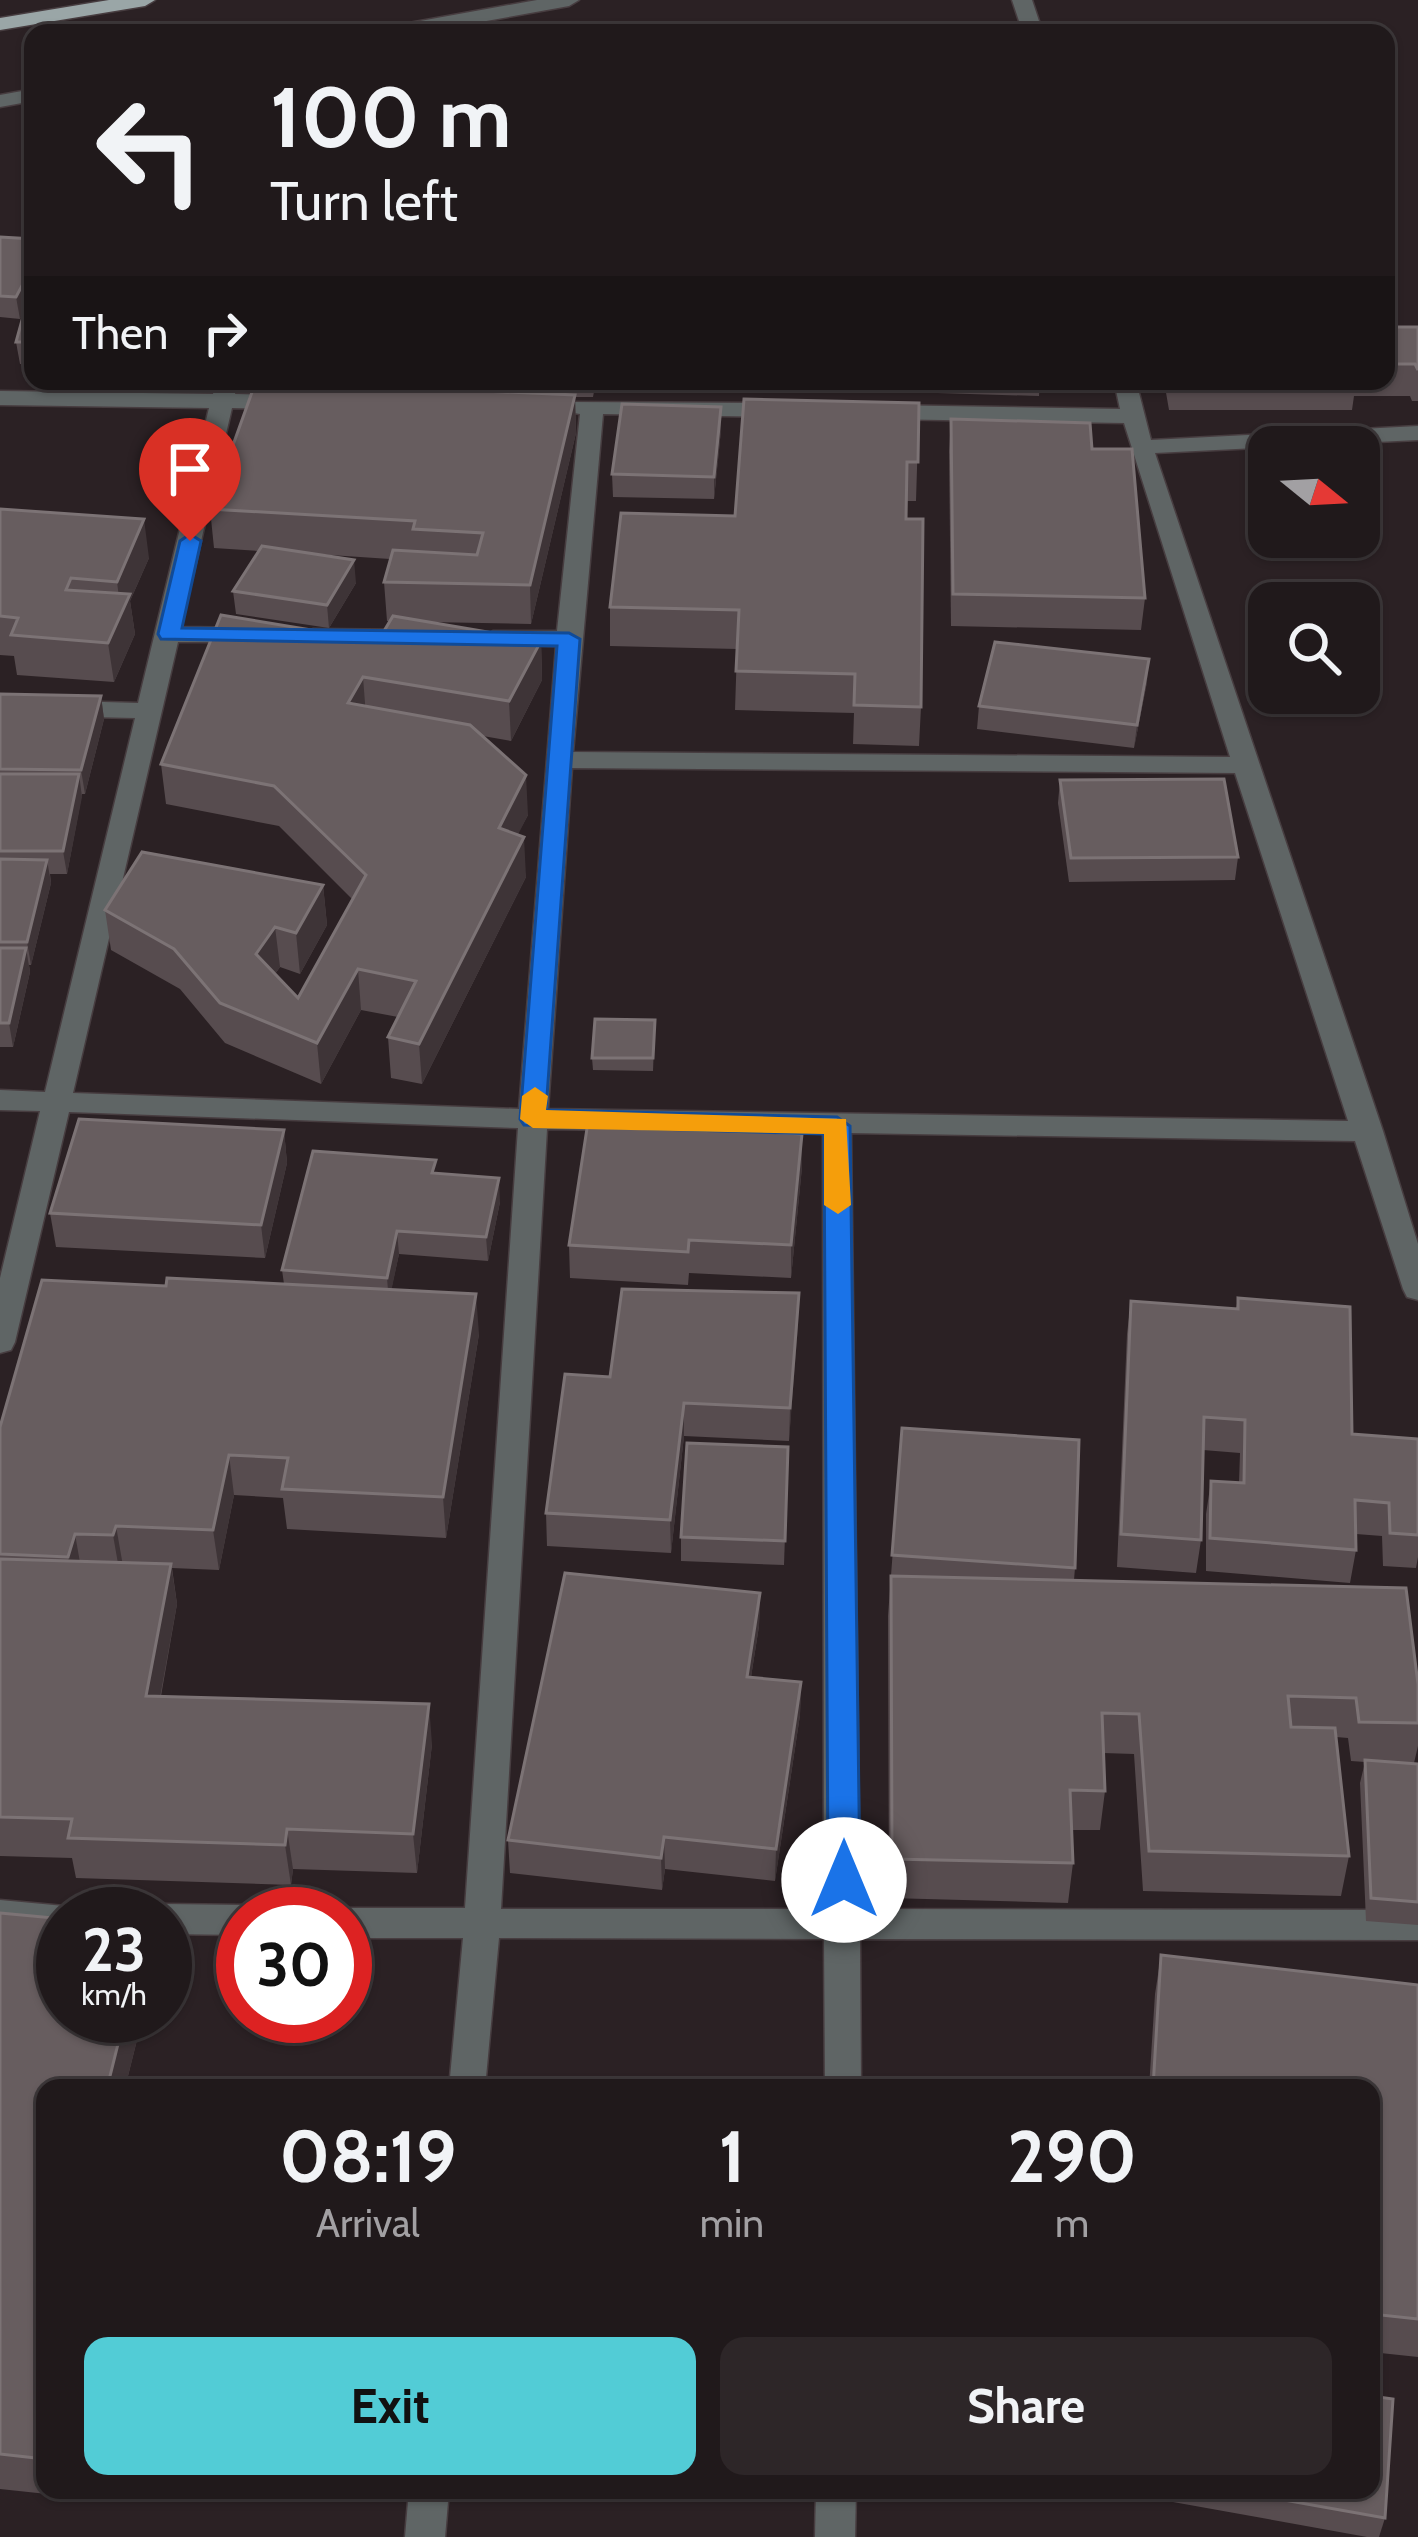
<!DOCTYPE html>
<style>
:root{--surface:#20191b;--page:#2d2628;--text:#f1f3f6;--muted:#a2a0a3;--line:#3d383a;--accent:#52ccd6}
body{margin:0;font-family:Cabin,sans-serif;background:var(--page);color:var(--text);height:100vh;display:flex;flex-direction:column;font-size:45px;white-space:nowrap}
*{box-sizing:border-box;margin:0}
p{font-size:39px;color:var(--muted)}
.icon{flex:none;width:66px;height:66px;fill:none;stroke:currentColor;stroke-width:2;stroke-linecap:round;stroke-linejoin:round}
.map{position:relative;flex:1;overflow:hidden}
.details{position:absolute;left:36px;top:2079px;width:1344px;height:420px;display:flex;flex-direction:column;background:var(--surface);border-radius:24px;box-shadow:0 3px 9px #0004,0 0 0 3px var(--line)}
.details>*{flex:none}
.hud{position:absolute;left:24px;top:24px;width:1371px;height:366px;border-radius:24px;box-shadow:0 3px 9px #0004,0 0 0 3px var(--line);background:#20191b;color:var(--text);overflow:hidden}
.needle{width:78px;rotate:108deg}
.tools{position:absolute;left:1248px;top:426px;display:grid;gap:24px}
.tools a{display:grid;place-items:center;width:132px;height:132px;border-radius:24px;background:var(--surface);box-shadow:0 3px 9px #0004,0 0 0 3px var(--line);font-size:60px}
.speed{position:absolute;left:36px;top:1887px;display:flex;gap:24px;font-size:60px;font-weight:700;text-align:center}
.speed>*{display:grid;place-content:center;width:156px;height:156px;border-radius:50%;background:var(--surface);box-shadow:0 3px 9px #0004,0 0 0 3px var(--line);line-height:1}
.speed small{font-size:30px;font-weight:400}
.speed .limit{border:18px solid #d22;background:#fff;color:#111}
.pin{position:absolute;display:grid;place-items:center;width:102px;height:102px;color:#fff;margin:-123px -51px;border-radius:50% 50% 50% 0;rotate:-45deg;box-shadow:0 0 12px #0007}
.pin .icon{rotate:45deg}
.me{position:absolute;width:132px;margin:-66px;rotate:0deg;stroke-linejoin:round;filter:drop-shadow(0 0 9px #0008)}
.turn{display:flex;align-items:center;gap:42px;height:252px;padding:0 48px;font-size:54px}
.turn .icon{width:156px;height:156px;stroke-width:2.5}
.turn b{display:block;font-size:84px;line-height:102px}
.then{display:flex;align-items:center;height:114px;padding:0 48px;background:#0003;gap:24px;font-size:45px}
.eta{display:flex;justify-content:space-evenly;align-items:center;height:204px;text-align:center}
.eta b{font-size:72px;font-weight:800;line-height:84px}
.primary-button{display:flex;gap:24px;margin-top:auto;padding:24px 48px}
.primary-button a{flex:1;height:138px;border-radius:24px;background:var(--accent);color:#111;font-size:48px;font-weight:800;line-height:138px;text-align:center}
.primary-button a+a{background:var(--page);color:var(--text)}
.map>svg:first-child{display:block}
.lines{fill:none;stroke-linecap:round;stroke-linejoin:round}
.minor-casing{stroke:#473d40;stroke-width:3}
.major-casing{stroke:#473d40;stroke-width:3}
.minor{fill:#5f6565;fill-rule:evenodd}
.major{fill:#9aa6a7;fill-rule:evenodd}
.wall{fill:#574c4f}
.shaded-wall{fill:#3e3437}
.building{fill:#675d5f;stroke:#7c7375;stroke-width:3}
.route{fill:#1a73e8;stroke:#114b97;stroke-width:3}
.slow{fill:#f59e0b}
</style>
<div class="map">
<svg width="1418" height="2537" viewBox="0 0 1418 2537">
<rect width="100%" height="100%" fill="#2b2124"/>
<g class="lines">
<g class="minor-casing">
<g id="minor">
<polygon points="537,0 579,0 569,6 420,33 377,33 387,27"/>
<polygon points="1012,0 1032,0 1043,33 1023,33"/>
<polygon points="33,89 33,101 0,107 0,95"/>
<path d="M216,381H238L235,394L288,395L299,402L288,409L232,408L181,627L253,628L265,635L253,642H178L73,1093L519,1109L556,646L493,645L481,638L493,631H557L580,414L568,412V402L780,403L791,410L780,417L603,414L573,752L1230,757L1124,423L882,419L871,412L882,405L1120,409L1114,381H1136L1151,440L1418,426V440L1155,453L1383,1131L1418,1244V1300L1407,1297L1403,1289L1355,1141L851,1133L860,1909L1418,1910V1940L860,1939L861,2088H825L824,1939L499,1938L485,2088H449L463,1938H345V1914H332L345,1908H465L518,1128L69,1112L15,1342L11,1350L0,1353V1278L40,1111L0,1110V1090L45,1092L135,718L0,715V699L138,703L209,408L0,405V391L213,394ZM572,768L1235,773L1348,1121L548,1109ZM547,1129L823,1133L824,1909H501Z"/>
<polygon points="313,629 421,630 433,637 421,644 304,641 301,636"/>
<polygon points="0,1900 75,1907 79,1914 63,1914 63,1932 0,1930"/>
<polygon points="165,1904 243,1905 258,1914 243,1914 243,1935 165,1934 165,1914 150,1914"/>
<polygon points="409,2490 449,2490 445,2537 405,2537"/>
<polygon points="816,2490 856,2490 855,2537 815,2537"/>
</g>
</g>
<g class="major-casing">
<polygon id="major" points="109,0 155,0 145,6 0,30 0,18"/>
</g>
<use href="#minor" class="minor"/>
<use href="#major" class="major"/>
</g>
<g class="wall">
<polygon points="0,237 33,239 33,302 28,302 20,319 0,317"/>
<polygon points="33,321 33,364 20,364 16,342"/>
<polygon points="1386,327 1418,327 1418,401 1412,401 1410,396 1354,396 1352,410 1169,410 1164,381 1386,381"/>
<polygon points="37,381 197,381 195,391 39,392"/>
<polygon points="256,381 351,381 350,385 434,389 433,381 596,381 593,397 575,397 576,433 531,624 427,622 541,641 542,680 511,741 483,736 528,815 517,835 526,877 422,1084 391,1078 388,1037 398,1017 361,1010 321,1084 225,1043 180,989 111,950 105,910 323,885 327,925 300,974 280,967 275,974 298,998 352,899 279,826 166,804 161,764 378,641 390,621 387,621 384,582 390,559 315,554 356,583 329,628 236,614 233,591 259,551 214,548 210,509"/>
<polygon points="937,381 1040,381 1039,396 937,393"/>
<polygon points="919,403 916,501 906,501 906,519 921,707 919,746 853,744 854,713 735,710 737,649 610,646 610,607 735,516"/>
<polygon points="951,419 1145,598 1141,630 951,626 949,451"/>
<polygon points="721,430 714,499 613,497 612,474"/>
<polygon points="0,509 149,558 130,601 135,634 114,682 17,675 14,656 0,655"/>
<polygon points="1147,682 1134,748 977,729 979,706"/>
<polygon points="0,694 101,696 104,719 85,794 82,794 67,874 50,874 51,883 31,965 29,965 30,972 13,1047 0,1047"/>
<polygon points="1060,780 1238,857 1235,880 1069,882 1058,803"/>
<polygon points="655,1020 653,1071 593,1070 592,1058"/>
<polygon points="284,1130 287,1163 265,1258 56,1247 50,1213"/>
<polygon points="802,1134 802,1167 791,1278 689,1273 688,1285 570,1278 569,1245"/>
<polygon points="437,1174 500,1202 488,1261 399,1254 391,1290 479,1334 446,1538 287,1529 283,1498 234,1495 219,1570 172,1568 177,1604 161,1696 432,1744 417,1873 293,1869 291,1885 76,1878 72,1858 0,1856 0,1427 166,1286 284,1284 282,1270"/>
<polygon points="799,1293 789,1441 684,1436 671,1553 547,1546 546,1513 610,1377"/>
<polygon points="1238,1298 1352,1434 1418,1439 1418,1557 1416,1568 1383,1566 1382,1536 1356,1534 1356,1550 1350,1583 1206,1571 1206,1514 1211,1481 1239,1483 1240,1453 1203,1450 1201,1540 1196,1573 1117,1567 1127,1334 1131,1301 1236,1309"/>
<polygon points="902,1428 1075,1568 1074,1580 1418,1684 1418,1746 1414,1763 1394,1762 1418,1764 1418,1925 1366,1921 1360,1783 1365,1762 1351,1761 1348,1738 1336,1737 1349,1856 1341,1896 1143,1891 1134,1754 1103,1753 1105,1791 1100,1830 1071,1830 1073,1863 1068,1903 889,1898 888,1616"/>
<polygon points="788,1447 784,1565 681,1561 681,1537"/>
<polygon points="760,1593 759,1626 751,1677 801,1682 800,1715 775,1881 665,1869 662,1890 510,1873 508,1840"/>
<polygon points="0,1913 63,2016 143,2016 125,2088 45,2088 45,2490 77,2490 75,2497 0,2489"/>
<polygon points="1161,1955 1418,1985 1418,2357 1371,2352 1371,2088 1149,2088 1155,1994"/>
<polygon points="1174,2490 1371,2490 1385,2518 1379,2537 1367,2537 1173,2502"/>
</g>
<g class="shaded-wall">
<polygon points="25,280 28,302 20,319 16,297"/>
<polygon points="575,395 576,433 531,624 530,585"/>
<polygon points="721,407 721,430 714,499 714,477"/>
<polygon points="144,519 149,558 130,601 135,634 114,682 108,643 121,613 117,582"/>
<polygon points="354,560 356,583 329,628 327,605"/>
<polygon points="541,641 542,680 511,741 509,701"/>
<polygon points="1149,659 1147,682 1134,748 1137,725"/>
<polygon points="363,677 366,716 348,703"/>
<polygon points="101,696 104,719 85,794 81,770"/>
<polygon points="79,774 82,797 67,874 63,851"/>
<polygon points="526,775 528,815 501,868 499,828"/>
<polygon points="524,837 526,877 422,1084 419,1044"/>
<polygon points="47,860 51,883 31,965 27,942"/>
<polygon points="323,885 327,925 300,974 296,933"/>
<polygon points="275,927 280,967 261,994 256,954"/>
<polygon points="26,948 30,972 13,1047 9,1023"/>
<polygon points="358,969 361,1010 321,1084 317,1043"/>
<polygon points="284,1130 287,1163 265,1258 261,1225"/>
<polygon points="802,1134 802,1167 791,1278 791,1245"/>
<polygon points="499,1178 500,1202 488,1261 486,1237"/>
<polygon points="397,1231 399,1254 389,1302 387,1278"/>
<polygon points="799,1293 798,1326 789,1441 790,1408"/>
<polygon points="476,1294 479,1334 446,1538 443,1497"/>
<polygon points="684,1403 684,1436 671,1553 670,1520"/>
<polygon points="229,1455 234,1495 219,1570 213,1530"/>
<polygon points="116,1526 123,1566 120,1575 113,1535"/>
<polygon points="75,1534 82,1574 76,1598 68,1557"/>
<polygon points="171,1564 177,1604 153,1736 146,1696"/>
<polygon points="760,1593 759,1626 746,1709 747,1677"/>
<polygon points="801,1682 800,1715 775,1881 776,1849"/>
<polygon points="429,1704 432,1744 417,1873 413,1834"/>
<polygon points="287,1829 293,1869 291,1885 285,1845"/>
<polygon points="664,1837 665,1869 662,1890 661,1858"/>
<polygon points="125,2016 143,2016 125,2088 107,2088"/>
</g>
<g class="building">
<polygon points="0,237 33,239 33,280 25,280 16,297 0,296"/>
<polygon points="22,320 33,321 33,342 16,342"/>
<polygon points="1386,327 1418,327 1418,370 1415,364 1386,364"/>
<polygon points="256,381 575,395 530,585 384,582 393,550 477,555 483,533 413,529 415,521 210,509"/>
<polygon points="744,399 919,403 918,462 907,462 906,519 923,519 921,707 854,705 855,674 736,671 739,610 610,607 621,513 735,516"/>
<polygon points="622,404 721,407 714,477 612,474"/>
<polygon points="951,419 1090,423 1092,449 1132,449 1145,598 953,594"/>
<polygon points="0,509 144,519 117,582 71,578 66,590 130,594 108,643 11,635 18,618 0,616"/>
<polygon points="262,546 354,560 327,605 233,591"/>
<polygon points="221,615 378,641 393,616 541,641 509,701 363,677 348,703 470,725 526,775 499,828 524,837 419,1044 388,1037 416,981 358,969 317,1043 220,1003 174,949 105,910 142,852 323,885 296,933 275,927 256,954 298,998 366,875 274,786 161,764"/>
<polygon points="995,642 1149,659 1137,725 979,706"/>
<polygon points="0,694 101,696 81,770 0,769"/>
<polygon points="0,774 79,774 63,851 0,851"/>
<polygon points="1224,779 1238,857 1071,858 1060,780"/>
<polygon points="0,859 47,860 27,942 0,942"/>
<polygon points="0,948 26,948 9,1023 0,1023"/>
<polygon points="595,1019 655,1020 653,1058 592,1058"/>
<polygon points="79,1119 284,1130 261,1225 50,1213"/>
<polygon points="588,1122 802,1134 791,1245 689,1240 688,1252 569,1245"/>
<polygon points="313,1151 436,1160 432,1173 499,1178 486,1237 397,1231 387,1278 282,1270"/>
<polygon points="167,1278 476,1294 443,1497 282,1489 288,1458 229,1455 213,1530 116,1526 113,1535 75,1534 68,1557 0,1554 0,1427 42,1280 166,1286"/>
<polygon points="622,1289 799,1293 790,1408 684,1403 670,1520 546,1513 565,1374 610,1377"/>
<polygon points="1238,1298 1350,1307 1352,1434 1418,1439 1418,1535 1390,1533 1389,1503 1355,1500 1356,1550 1210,1538 1211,1481 1244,1483 1245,1420 1204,1417 1201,1540 1121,1534 1131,1301 1238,1309"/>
<polygon points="902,1428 1079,1440 1075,1568 892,1555"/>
<polygon points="687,1443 788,1447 785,1541 681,1537"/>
<polygon points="0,1559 171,1564 146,1696 429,1704 413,1834 287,1829 285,1845 68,1838 72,1819 0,1817"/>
<polygon points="565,1573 760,1593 747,1677 801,1682 776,1849 664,1837 661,1858 508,1840"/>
<polygon points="891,1576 1406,1588 1418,1684 1418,1723 1359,1722 1356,1698 1288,1696 1291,1727 1335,1728 1349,1856 1149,1851 1139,1714 1102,1713 1105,1791 1070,1790 1073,1863 892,1859"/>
<polygon points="1365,1760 1418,1764 1418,1902 1371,1898"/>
<polygon points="0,1913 54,1918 52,1924 63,1925 63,2016 125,2016 107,2088 45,2088 45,2459 0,2454"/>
<polygon points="1161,1955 1418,1985 1418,2319 1371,2314 1371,2088 1153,2088"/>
<polygon points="1371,2396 1393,2399 1385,2518 1228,2490 1371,2490"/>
</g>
<polygon class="route" points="190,534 201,541 182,628 569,633 580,639 546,1110 837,1117 850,1126 860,1880 855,1889 844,1893 833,1889 828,1880 824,1134 524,1125 520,1119 557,646 161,639 158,634 180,541"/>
<polygon class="slow" points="535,1087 548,1096 546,1110 846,1119 851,1205 838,1214 824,1205 824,1134 533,1128 520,1119 522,1096"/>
</svg>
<div class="tools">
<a><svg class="needle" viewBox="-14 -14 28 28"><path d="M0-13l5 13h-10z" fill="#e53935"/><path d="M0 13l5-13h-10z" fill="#a2a0a3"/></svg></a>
<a><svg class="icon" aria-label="search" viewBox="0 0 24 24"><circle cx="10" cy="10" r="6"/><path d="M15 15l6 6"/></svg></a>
</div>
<div class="speed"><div>23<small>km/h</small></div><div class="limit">30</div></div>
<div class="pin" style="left:190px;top:541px;background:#d93025"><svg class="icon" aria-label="arrive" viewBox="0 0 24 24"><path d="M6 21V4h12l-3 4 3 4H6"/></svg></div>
<svg class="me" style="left:844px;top:1880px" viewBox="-20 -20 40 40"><circle r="19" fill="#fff"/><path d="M0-13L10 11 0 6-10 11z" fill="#1a73e8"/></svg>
<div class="hud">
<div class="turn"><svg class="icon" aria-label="left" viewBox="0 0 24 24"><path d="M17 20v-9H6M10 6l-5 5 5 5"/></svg><div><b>100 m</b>Turn left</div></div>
<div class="then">Then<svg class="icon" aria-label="right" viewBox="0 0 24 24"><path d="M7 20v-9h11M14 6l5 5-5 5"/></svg></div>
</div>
<section class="details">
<div class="eta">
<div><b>08:19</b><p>Arrival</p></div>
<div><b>1</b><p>min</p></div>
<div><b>290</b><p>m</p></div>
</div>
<div class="primary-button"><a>Exit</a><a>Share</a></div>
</section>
</div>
